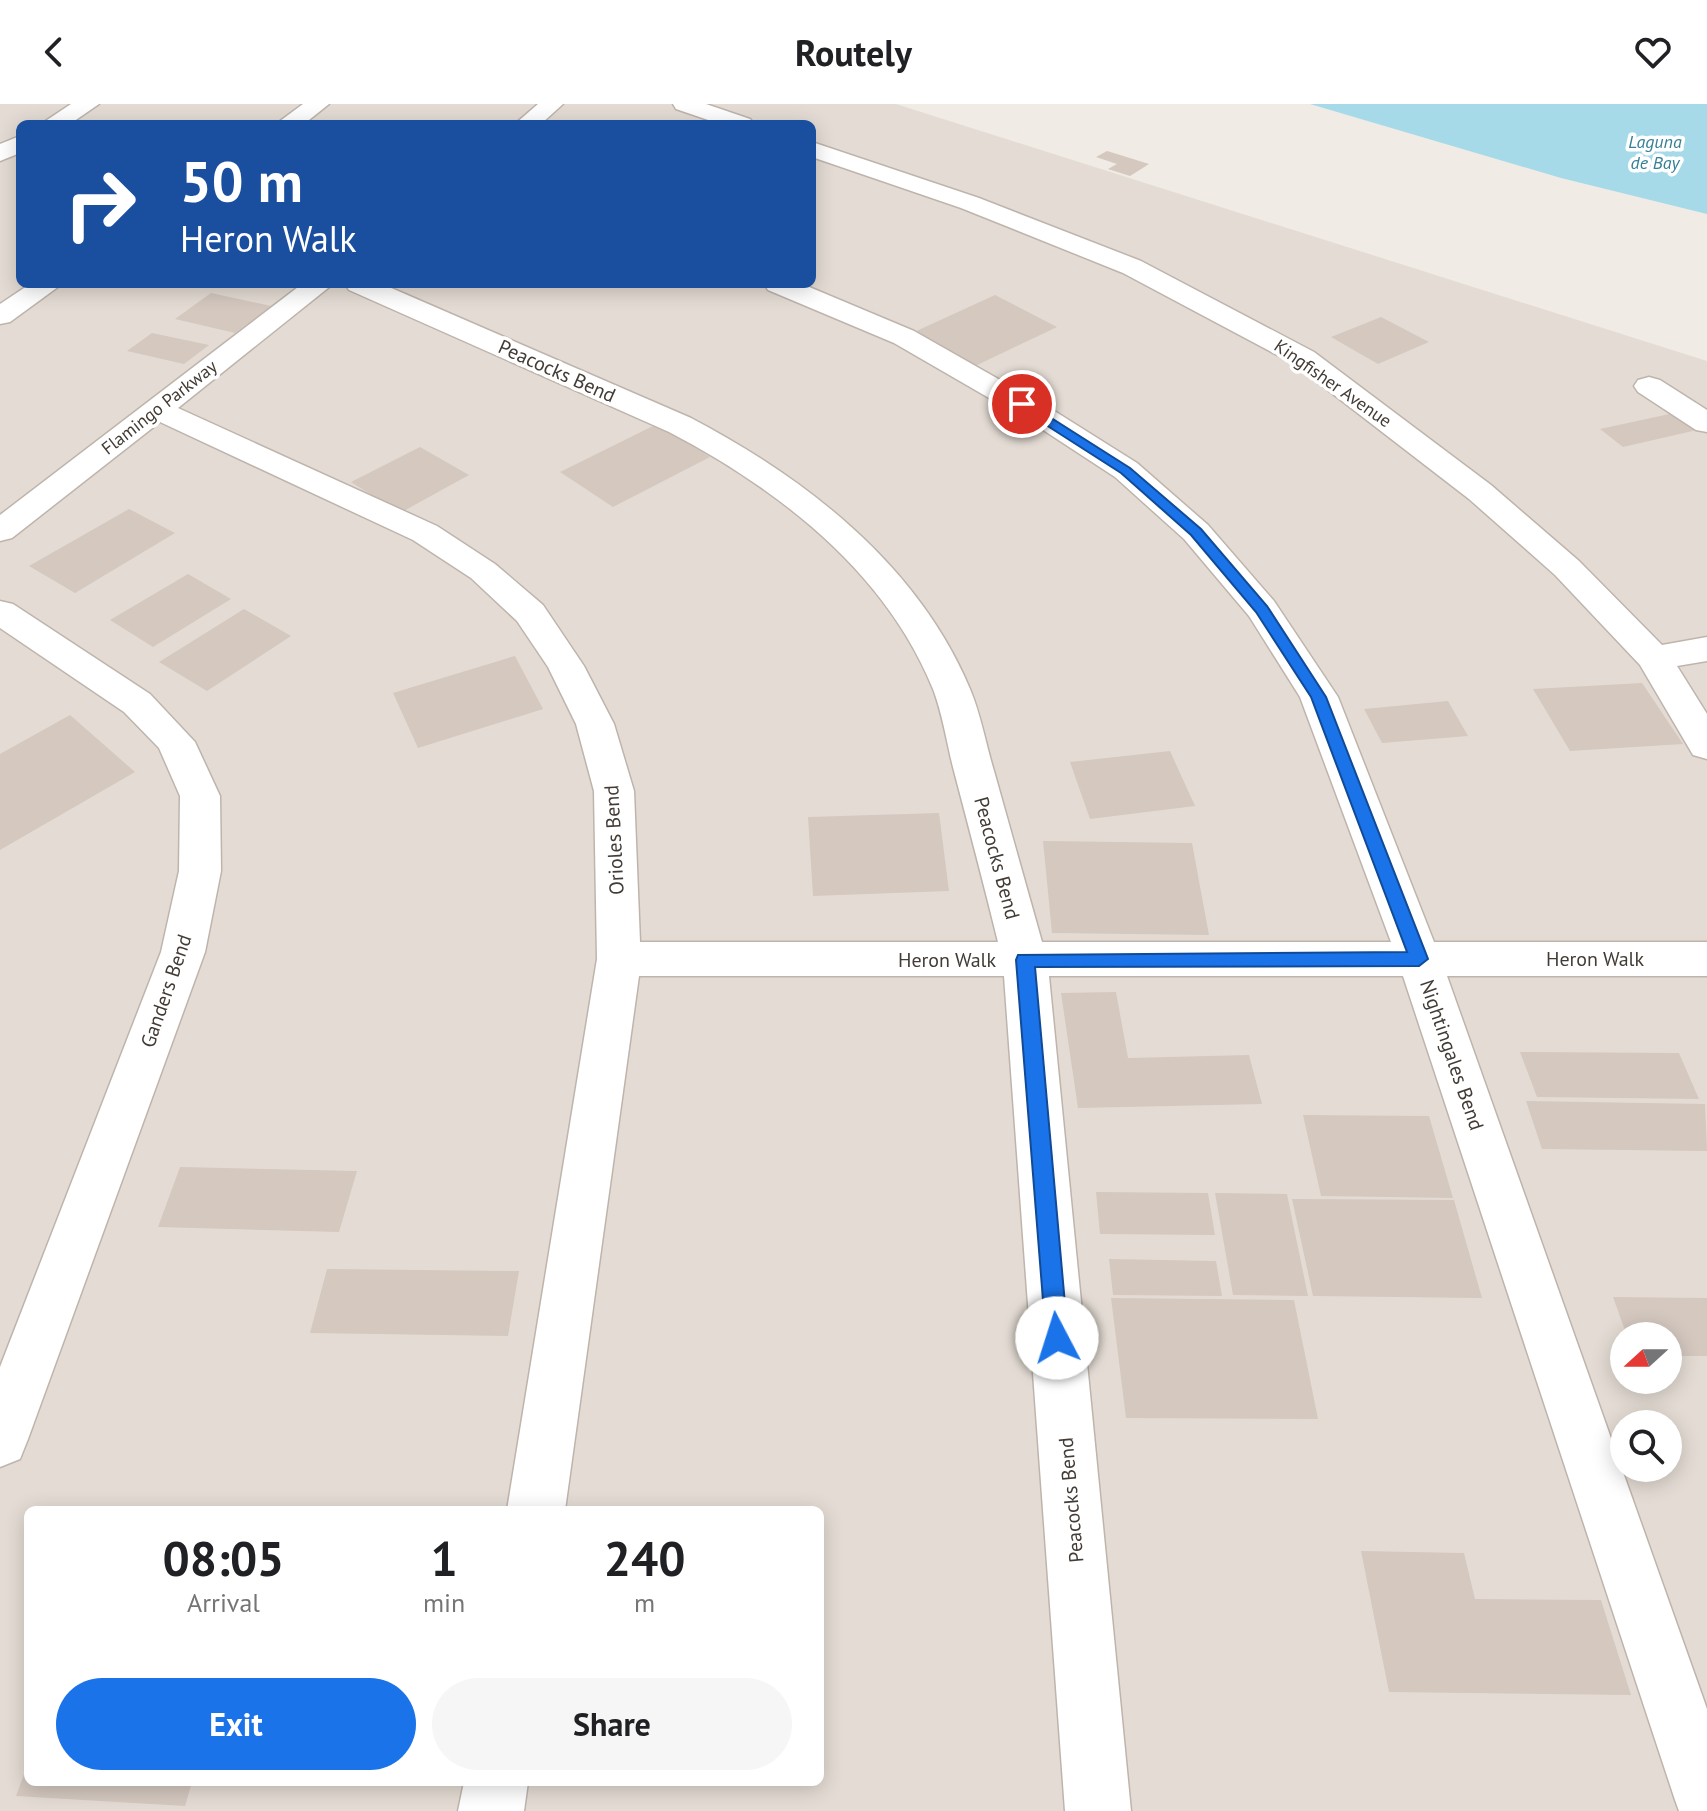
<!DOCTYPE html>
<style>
:root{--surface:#fff;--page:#f6f6f6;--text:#202124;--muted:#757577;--accent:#1a73e8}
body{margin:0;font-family:"PT Sans",sans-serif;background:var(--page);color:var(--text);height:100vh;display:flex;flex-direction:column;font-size:30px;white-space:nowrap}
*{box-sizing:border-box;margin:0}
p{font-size:26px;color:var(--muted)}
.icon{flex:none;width:44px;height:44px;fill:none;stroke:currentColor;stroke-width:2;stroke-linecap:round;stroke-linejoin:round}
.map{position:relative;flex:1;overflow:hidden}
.side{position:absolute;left:24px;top:1402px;width:800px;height:280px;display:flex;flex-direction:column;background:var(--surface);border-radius:12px;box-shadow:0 4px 20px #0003}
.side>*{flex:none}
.guide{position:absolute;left:16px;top:16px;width:800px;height:168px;border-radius:12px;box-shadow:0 4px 20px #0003;background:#1a4fa0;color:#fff;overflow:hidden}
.needle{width:52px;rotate:249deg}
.controls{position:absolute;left:1610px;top:1218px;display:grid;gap:16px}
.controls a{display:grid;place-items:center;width:72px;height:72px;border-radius:50%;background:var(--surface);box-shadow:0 4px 20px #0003;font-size:40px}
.pin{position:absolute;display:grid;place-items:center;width:68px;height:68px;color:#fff;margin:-34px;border:4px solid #fff;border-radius:50%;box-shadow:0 2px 8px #0007}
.me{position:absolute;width:88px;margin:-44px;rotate:355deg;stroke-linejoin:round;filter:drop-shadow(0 0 6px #0008)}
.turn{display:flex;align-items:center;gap:28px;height:168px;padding:0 32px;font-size:36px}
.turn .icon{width:104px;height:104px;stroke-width:2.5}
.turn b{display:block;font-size:56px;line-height:68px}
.eta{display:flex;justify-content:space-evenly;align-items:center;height:136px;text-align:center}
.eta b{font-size:48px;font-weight:700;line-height:56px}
.button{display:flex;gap:16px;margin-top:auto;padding:16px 32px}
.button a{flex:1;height:92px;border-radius:48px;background:var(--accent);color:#fff;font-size:32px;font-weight:700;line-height:92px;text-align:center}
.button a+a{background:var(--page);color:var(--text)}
header{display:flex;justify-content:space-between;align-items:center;height:104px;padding:0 32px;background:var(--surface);font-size:36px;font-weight:700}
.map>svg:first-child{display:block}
.residential{fill:#e4dcd4;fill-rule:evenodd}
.water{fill:#a6dae9}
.building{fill:#d4c8bf}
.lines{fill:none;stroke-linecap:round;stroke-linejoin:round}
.minor-casing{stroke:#beb4ac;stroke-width:3}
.minor{fill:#fff;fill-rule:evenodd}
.route{fill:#1a73e8;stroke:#114b97;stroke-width:2}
.labels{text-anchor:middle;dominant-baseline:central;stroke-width:7;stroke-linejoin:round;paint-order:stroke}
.far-water-label{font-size:18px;font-style:italic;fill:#357f95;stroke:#fff}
.far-street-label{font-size:18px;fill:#433b35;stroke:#fff}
.street-label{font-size:20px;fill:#433b35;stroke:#fff}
</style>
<header><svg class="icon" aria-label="back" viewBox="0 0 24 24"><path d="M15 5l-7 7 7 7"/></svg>Routely<svg class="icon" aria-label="heart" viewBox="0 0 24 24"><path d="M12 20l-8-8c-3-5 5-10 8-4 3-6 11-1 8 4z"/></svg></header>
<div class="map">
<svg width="1707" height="1707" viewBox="0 0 1707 1707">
<rect width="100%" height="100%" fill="#f1ebe5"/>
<path class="residential" d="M0,0H896L1707,257V1707H0ZM20,20H812V180H20ZM1624,1232H1668V1276H1624ZM1624,1320H1668V1364H1624ZM28,1406H820V1678H28Z"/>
<polygon class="water" points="1310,0 1707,0 1707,110 1561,74"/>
<g class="building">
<polygon points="1107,47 1133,55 1149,60 1130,72 1108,65 1117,60 1096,53"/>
<polygon points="211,189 271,202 235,229 175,215"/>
<polygon points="995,191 1057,223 973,263 912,229"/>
<polygon points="1381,213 1429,238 1378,260 1331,233"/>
<polygon points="152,229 209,241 184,260 127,247"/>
<polygon points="1674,309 1697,326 1623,343 1600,325"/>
<polygon points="657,320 710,353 613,403 560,368"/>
<polygon points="420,343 469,371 400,409 351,378"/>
<polygon points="129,405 175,429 75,489 29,462"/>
<polygon points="188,470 231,495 153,543 110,516"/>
<polygon points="244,505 291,532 207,587 159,558"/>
<polygon points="515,552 543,605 418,644 393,589"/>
<polygon points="1642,579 1683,640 1570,647 1533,585"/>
<polygon points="1448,597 1468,632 1382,639 1364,605"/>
<polygon points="70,611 135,668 0,746 0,650"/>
<polygon points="1170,647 1195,702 1090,715 1070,658"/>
<polygon points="939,709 949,787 813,792 808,713"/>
<polygon points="1043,737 1192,739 1209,831 1052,829"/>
<polygon points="1116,888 1128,954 1249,951 1262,1000 1078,1004 1061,889"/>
<polygon points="1520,948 1679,949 1699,995 1537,993"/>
<polygon points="1526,997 1705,1000 1707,1047 1542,1045"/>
<polygon points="1303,1011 1429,1012 1453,1094 1321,1092"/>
<polygon points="180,1063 357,1067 339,1128 158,1123"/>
<polygon points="1096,1088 1208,1089 1215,1131 1100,1130"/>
<polygon points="1215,1089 1287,1090 1308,1192 1233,1191"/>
<polygon points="1292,1095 1454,1096 1482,1194 1313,1192"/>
<polygon points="1109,1155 1216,1157 1222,1192 1113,1191"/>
<polygon points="327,1165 519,1167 508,1232 310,1229"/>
<polygon points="1613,1193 1707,1194 1707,1252 1668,1252 1668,1232 1627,1232"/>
<polygon points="1111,1194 1294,1196 1318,1315 1126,1314"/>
<polygon points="1361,1447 1464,1449 1475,1495 1601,1496 1631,1591 1389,1588"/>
<polygon points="28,1659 28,1678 192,1678 185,1702 16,1692"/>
</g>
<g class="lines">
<g class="minor-casing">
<g id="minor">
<polygon points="71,0 99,0 70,20 41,20"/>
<polygon points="303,0 329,0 304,20 276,20"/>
<polygon points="538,0 563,0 541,20 515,20"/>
<polygon points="673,0 706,0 750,15 754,20 720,20 676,5"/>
<polygon points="20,32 20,49 0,57 0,40"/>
<polygon points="812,38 979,94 1141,157 1314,248 1491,381 1579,457 1662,541 1707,533 1707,557 1677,562 1707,610 1707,655 1693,651 1640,561 1555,471 1469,395 1294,260 1123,169 961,104 812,53"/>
<polygon points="30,180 62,180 10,218 0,220 0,200"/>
<path d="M302,180H333L178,304L437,422L495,460L543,501L584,562L614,620L634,687L640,838H998C984,781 969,724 954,667C947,641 943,611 933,585C885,467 778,385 669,328L349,186L345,180H382L691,314C807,375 918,461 970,585C981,611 986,641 994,667C1010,724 1026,781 1042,838H1391L1300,593L1249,512L1184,435L1115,373L1034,320L894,239L768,186L764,180H802L914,227L1056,308L1137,359L1208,421L1274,497L1338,593L1434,838H1707V872H1447L1707,1605V1707H1679L1675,1696L1403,872H1049L1131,1707H1065L1004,872H639L565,1406H507L597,855L594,687L576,620L548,563L517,517L471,474L413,436L160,318L12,434L0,437V411Z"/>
<polygon points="1649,273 1660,276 1707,306 1707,328 1696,326 1638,288 1634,282 1638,276"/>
<polygon points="0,497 13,500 150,590 195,638 220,692 221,767 205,848 28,1335 20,1355 0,1363 0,1263 161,848 179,767 180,692 159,644 124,608 0,524"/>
<polygon points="464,1678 528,1678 524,1707 458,1707"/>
</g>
</g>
<use href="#minor" class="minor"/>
</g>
<polygon class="route" points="1018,298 1026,298 1130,364 1201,425 1267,502 1326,593 1428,855 1419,862 1035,863 1068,1234 1065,1241 1057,1244 1049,1241 1046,1234 1016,856 1018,851 1407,848 1311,593 1256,508 1191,431 1121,369 1018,303"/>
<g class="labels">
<g class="far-water-label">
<text x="1655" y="37">Laguna<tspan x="1655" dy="21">de Bay</tspan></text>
</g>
<g class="far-street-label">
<text transform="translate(1333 279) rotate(35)">Kingfisher Avenue</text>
<text transform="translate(159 303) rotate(-38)">Flamingo Parkway</text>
</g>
<g class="street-label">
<text transform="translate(557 267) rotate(24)">Peacocks Bend</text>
<text transform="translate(614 736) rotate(-93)">Orioles Bend</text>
<text transform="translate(997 754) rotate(75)">Peacocks Bend</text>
<text x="1595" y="855">Heron Walk</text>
<text x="947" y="856">Heron Walk</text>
<text transform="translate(166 887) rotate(-71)">Ganders Bend</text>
<text transform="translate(1452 951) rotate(71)">Nightingales Bend</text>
<text transform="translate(1071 1396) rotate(-95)">Peacocks Bend</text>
</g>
</g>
</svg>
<div class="controls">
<a><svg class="needle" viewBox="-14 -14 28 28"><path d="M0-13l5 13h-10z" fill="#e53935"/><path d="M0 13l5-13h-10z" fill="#757577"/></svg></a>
<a><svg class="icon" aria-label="search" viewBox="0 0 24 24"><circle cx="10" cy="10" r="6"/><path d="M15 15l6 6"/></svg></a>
</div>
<div class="pin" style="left:1022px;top:300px;background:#d93025"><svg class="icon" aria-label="arrive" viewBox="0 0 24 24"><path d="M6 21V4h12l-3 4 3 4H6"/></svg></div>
<svg class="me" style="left:1057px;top:1234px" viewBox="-20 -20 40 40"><circle r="19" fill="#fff"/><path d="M0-13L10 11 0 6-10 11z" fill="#1a73e8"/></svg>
<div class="guide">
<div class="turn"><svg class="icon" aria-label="right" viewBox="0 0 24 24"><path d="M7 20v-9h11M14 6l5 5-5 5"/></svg><div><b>50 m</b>Heron Walk</div></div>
</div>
<section class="side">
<div class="eta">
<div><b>08:05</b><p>Arrival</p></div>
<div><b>1</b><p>min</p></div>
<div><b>240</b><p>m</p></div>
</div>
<div class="button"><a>Exit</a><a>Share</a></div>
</section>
</div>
